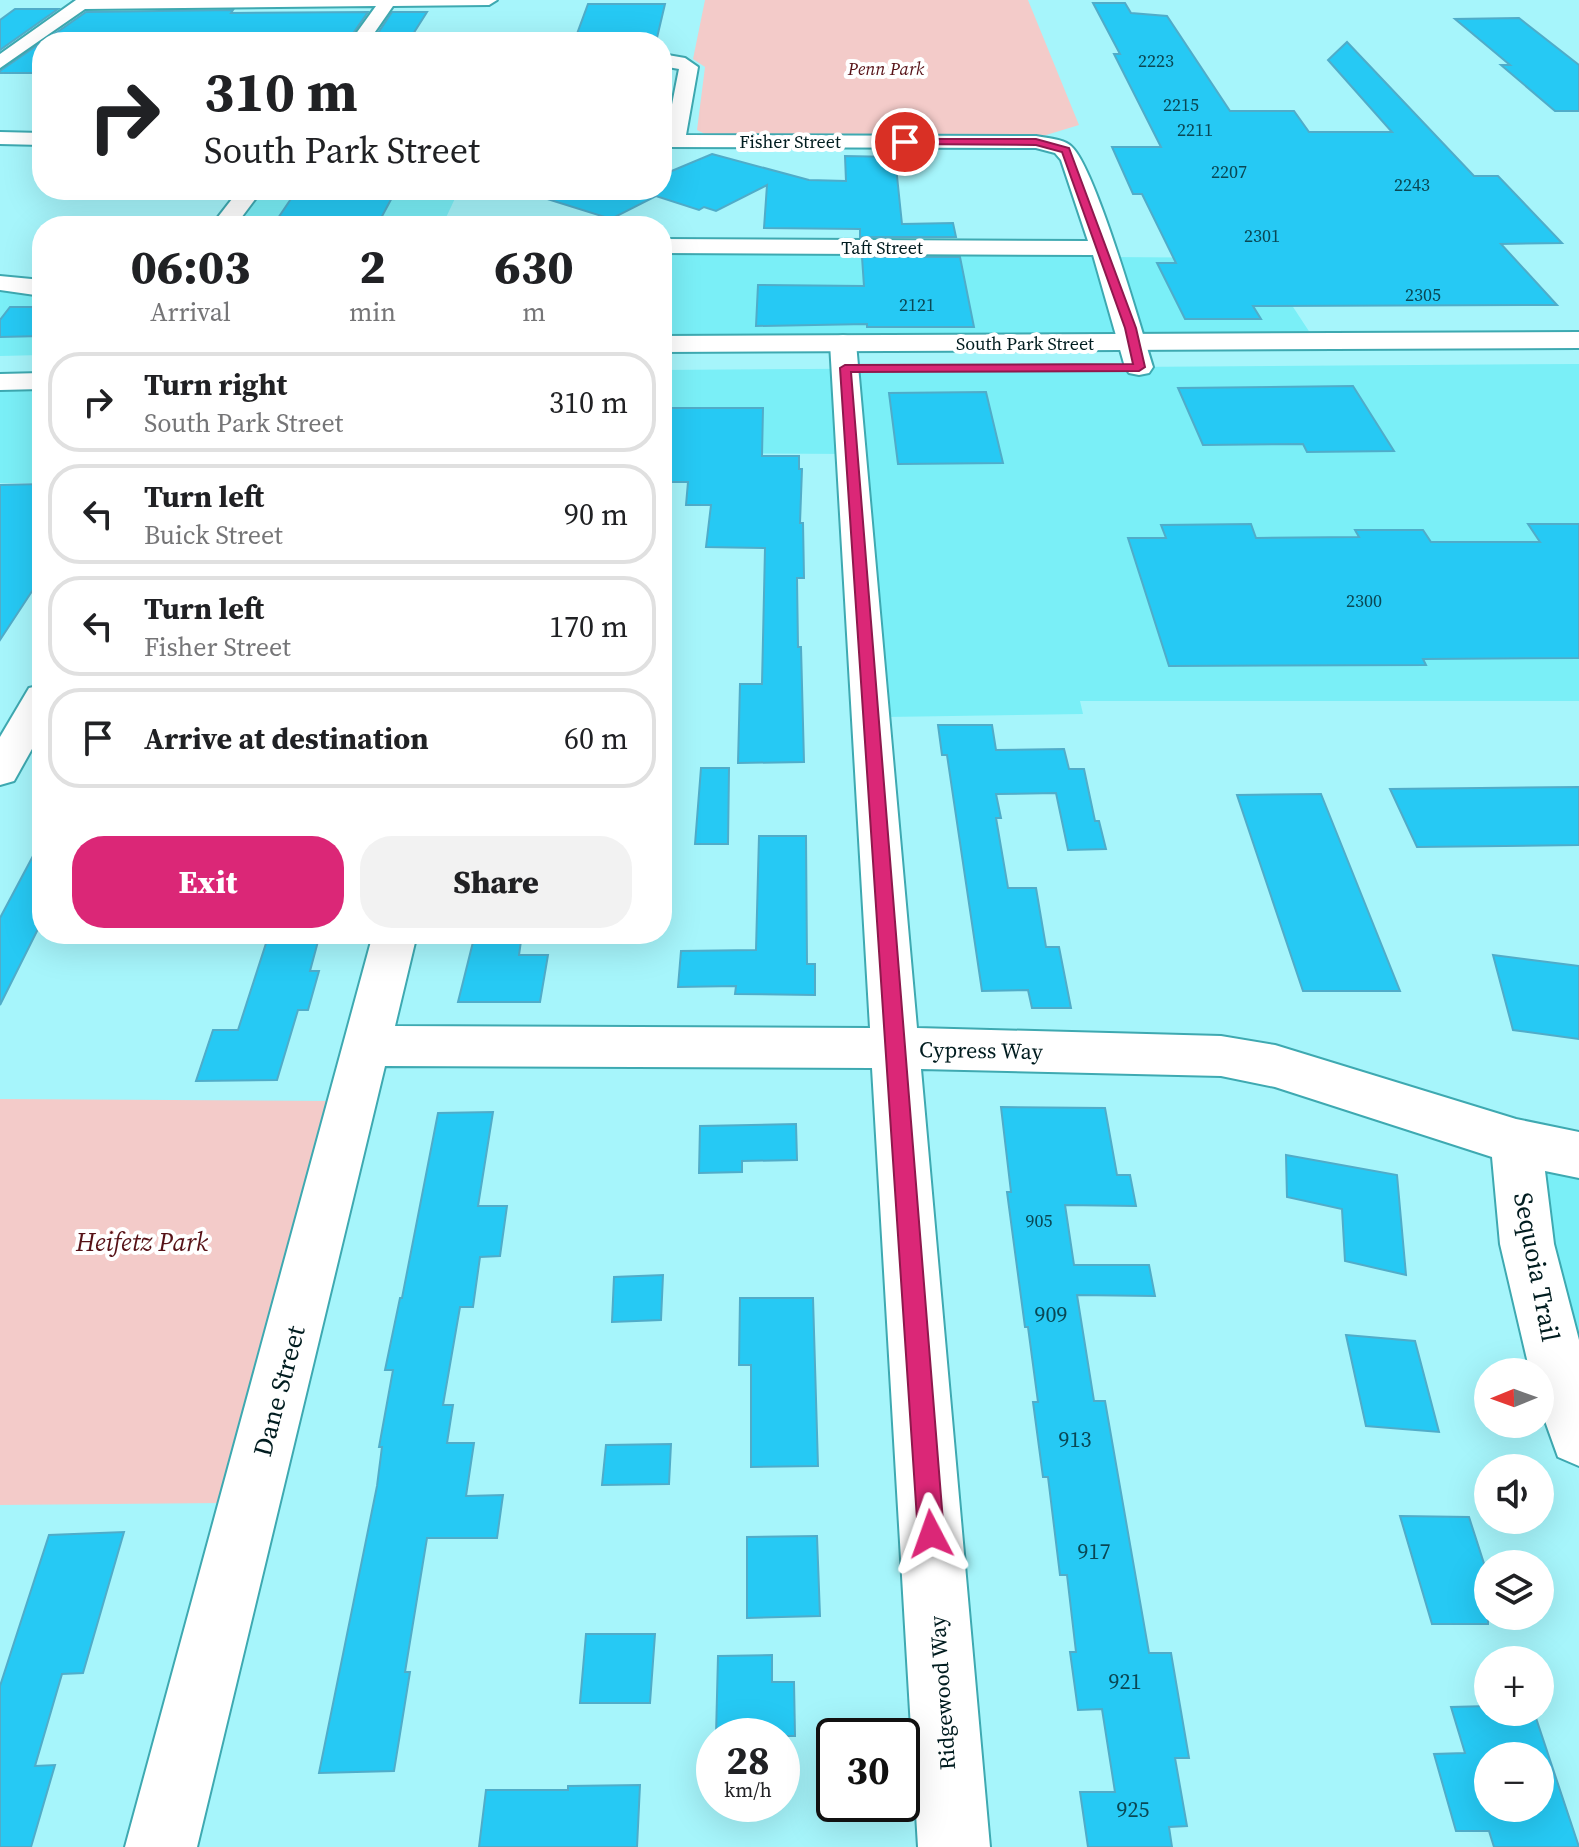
<!DOCTYPE html>
<meta charset="utf-8">
<style>
:root{--surface:#fff;--page:#f2f2f2;--text:#202124;--muted:#757577;--line:#e0e0e0;--accent:#db2777}
body{margin:0;font-family:"Source Serif 4",serif;background:var(--page);color:var(--text);height:100vh;display:flex;flex-direction:column;font-size:30px;white-space:nowrap}
*{box-sizing:border-box;margin:0}
p{font-size:26px;color:var(--muted)}
.icon{flex:none;width:44px;height:44px;fill:none;stroke:currentColor;stroke-width:2;stroke-linecap:round;stroke-linejoin:round}
.map{position:relative;flex:1;overflow:hidden}
.sheet{position:absolute;left:32px;top:216px;width:640px;height:728px;display:flex;flex-direction:column;background:var(--surface);border-radius:32px;box-shadow:0 8px 32px #0002}
.sheet>*{flex:none}
.banner{position:absolute;left:32px;top:32px;width:640px;height:168px;border-radius:32px;box-shadow:0 8px 32px #0002;background:#fff;color:var(--text);overflow:hidden}
.needle{width:52px;rotate:269deg}
.tools{position:absolute;left:1474px;top:1358px;display:grid;gap:16px}
.tools a{display:grid;place-items:center;width:80px;height:80px;border-radius:50%;background:var(--surface);box-shadow:0 8px 32px #0002;font-size:40px}
.speed{position:absolute;left:696px;top:1718px;display:flex;gap:16px;font-size:40px;font-weight:700;text-align:center}
.speed>*{display:grid;place-content:center;width:104px;height:104px;border-radius:50%;background:var(--surface);box-shadow:0 8px 32px #0002;line-height:1}
.speed small{font-size:20px;font-weight:400}
.speed .limit{border:4px solid #111;border-radius:12px;background:#fff;color:#111}
.pin{position:absolute;display:grid;place-items:center;width:68px;height:68px;color:#fff;margin:-34px;border:4px solid #fff;border-radius:50%;box-shadow:0 2px 8px #0007}
.me{position:absolute;width:88px;margin:-44px;rotate:356deg;stroke-linejoin:round;filter:drop-shadow(0 0 6px #0008)}
.turn{display:flex;align-items:center;gap:28px;height:168px;padding:0 40px;font-size:36px}
.turn .icon{width:104px;height:104px;stroke-width:2.5}
.turn b{display:block;font-size:56px;line-height:68px}
.eta{display:flex;justify-content:space-evenly;align-items:center;height:136px;text-align:center}
.eta b{font-size:48px;font-weight:800;line-height:56px}
.action{display:flex;gap:16px;margin-top:auto;padding:16px 40px}
.action a{flex:1;height:92px;border-radius:32px;background:var(--accent);color:#fff;font-size:32px;font-weight:800;line-height:92px;text-align:center}
.action a+a{background:var(--page);color:var(--text)}
ul{padding:0;list-style:none}
li{display:flex;align-items:center;gap:24px;height:100px;margin:0 16px 12px;padding:0 24px;border:4px solid var(--line);border-radius:32px}
li div{flex:1}
li b{display:block;font-size:30px}
li em{font-style:normal}
.map>svg:first-child{display:block}
.built{fill:#7aeff7}
.green{fill:#f3cbc9}
.building{fill:#26c9f4;stroke:#50acc9;stroke-width:2;fill-rule:evenodd}
.lines{fill:none;stroke-linecap:round;stroke-linejoin:round}
.minor-casing{stroke:#3ea9b1;stroke-width:4}
.major-casing{stroke:#3ea9b1;stroke-width:4}
.minor{fill:#fff;fill-rule:evenodd}
.major{fill:#fff;fill-rule:evenodd}
.route{fill:#db2777;stroke:#8e194d;stroke-width:2}
.labels{text-anchor:middle;dominant-baseline:central;stroke-width:8;stroke-linejoin:round;paint-order:stroke}
.number-label{font-size:18px;fill:#0a4754}
.far-park-label{font-size:18px;font-style:italic;fill:#571217;stroke:#fff}
.far-street-label{font-size:18px;fill:#001c1f;stroke:#fff}
.street-label{font-size:22px;fill:#001c1f;stroke:#fff}
.near-number-label{font-size:22px;fill:#0a4754}
.near-park-label{font-size:26px;font-style:italic;fill:#571217;stroke:#fff}
.near-street-label{font-size:26px;fill:#001c1f;stroke:#fff}
</style>
<div class="map">
<svg width="1579" height="1847" viewBox="0 0 1579 1847">
<rect width="100%" height="100%" fill="#a6f5fb"/>
<g class="built">
<polygon points="264,190 459,190 442,226 238,226"/>
<polygon points="662,246 1103,248 1106,257 1261,258 1316,342 662,344"/>
<polygon points="0,283 42,288 42,355 0,356"/>
<polygon points="1579,364 1579,701 1080,701 1083,714 886,717 851,454 662,453 662,370"/>
<polygon points="42,381 42,483 0,483 0,382"/>
<polygon points="1516,1142 1579,1155 1579,1436"/>
</g>
<g class="green">
<polygon points="705,0 1028,0 1079,125 1043,136 705,134 697,130 705,67 693,59"/>
<polygon points="0,1099 327,1101 221,1503 0,1505"/>
</g>
<g class="building">
<polygon points="1093,3 1125,3 1131,13 1167,16 1230,111 1294,111 1309,132 1392,132 1328,60 1347,42 1474,176 1498,176 1562,243 1501,244 1557,305 1253,306 1261,319 1185,319 1157,263 1176,263 1142,194 1133,194 1112,147 1161,147 1114,54 1120,54"/>
<polygon points="588,4 665,4 656,42 574,42"/>
<polygon points="15,9 58,9 0,50 0,20"/>
<polygon points="233,10 231,13 368,12 347,42 43,42 86,12"/>
<polygon points="392,12 427,12 408,42 372,42"/>
<polygon points="1519,18 1579,65 1579,111 1555,111 1501,65 1510,65 1455,19"/>
<polygon points="42,42 42,73 0,73 0,71"/>
<polygon points="712,154 809,180 846,181 845,156 895,157 902,224 953,223 956,237 860,237 860,229 764,228 767,185 716,211 704,207 699,210 656,196 611,219 541,197 542,190 662,190 662,175"/>
<polygon points="297,190 371,190 395,192 380,220 349,220 347,224 274,224"/>
<polygon points="862,257 960,257 974,327 867,327 867,324 756,326 758,285 864,286"/>
<polygon points="10,307 42,307 42,336 0,337 0,320"/>
<polygon points="1353,386 1394,451 1307,452 1303,444 1203,445 1178,388"/>
<polygon points="986,392 1003,463 898,464 889,393"/>
<polygon points="662,408 763,408 762,456 799,456 799,469 802,469 800,523 803,523 804,578 797,578 798,647 801,647 804,762 738,763 740,684 762,684 765,548 706,547 711,505 686,505 688,482 662,482"/>
<polygon points="42,484 42,576 0,640 0,485"/>
<polygon points="1251,524 1256,538 1359,537 1355,530 1423,530 1431,542 1540,542 1528,524 1579,524 1579,658 1423,659 1426,665 1169,666 1128,538 1166,538 1161,525"/>
<polygon points="938,725 992,725 996,750 1064,749 1069,769 1084,769 1095,821 1099,821 1106,849 1068,850 1056,793 996,794 1001,818 996,818 1008,888 1036,888 1046,947 1059,947 1071,1008 1032,1008 1028,990 982,991 947,755 942,755"/>
<polygon points="701,768 729,768 728,844 695,844"/>
<polygon points="1579,787 1579,845 1417,847 1390,789"/>
<polygon points="1321,794 1400,991 1303,991 1237,795"/>
<polygon points="759,836 806,836 807,964 815,964 815,995 735,994 736,986 678,987 681,951 756,950"/>
<polygon points="42,839 42,921 0,1005 0,918"/>
<polygon points="269,934 320,934 310,971 319,971 308,1010 298,1010 277,1080 196,1081 213,1030 238,1030"/>
<polygon points="475,934 522,934 519,955 548,955 540,1002 458,1002"/>
<polygon points="1493,955 1579,966 1579,1039 1513,1030"/>
<polygon points="1001,1107 1105,1108 1117,1175 1130,1175 1136,1206 1065,1205 1074,1265 1149,1265 1155,1296 1077,1295 1094,1401 1105,1401 1149,1653 1171,1653 1189,1758 1175,1758 1187,1826 1169,1827 1172,1847 1088,1847 1080,1792 1115,1792 1102,1709 1078,1710 1070,1652 1076,1652 1067,1575 1060,1575 1048,1477 1043,1477 1033,1402 1038,1402 1028,1327 1025,1327 1007,1192 1011,1192"/>
<polygon points="493,1112 478,1206 507,1206 500,1256 480,1257 473,1307 460,1307 443,1405 453,1405 447,1443 474,1443 466,1496 503,1495 497,1538 427,1538 405,1672 410,1672 394,1771 319,1773 377,1486 382,1447 379,1447 393,1370 385,1370 400,1298 402,1298 438,1113"/>
<polygon points="796,1124 797,1160 742,1161 742,1172 699,1173 700,1126"/>
<polygon points="1286,1155 1397,1175 1406,1275 1345,1261 1342,1209 1287,1197"/>
<polygon points="663,1275 661,1320 612,1322 614,1277"/>
<polygon points="740,1298 813,1298 818,1466 751,1467 751,1365 739,1365"/>
<polygon points="1346,1335 1415,1341 1439,1432 1366,1426"/>
<polygon points="671,1444 669,1484 602,1485 606,1445"/>
<polygon points="1400,1516 1469,1517 1488,1576 1488,1624 1432,1624"/>
<polygon points="124,1532 83,1673 62,1674 35,1766 55,1765 31,1847 0,1847 0,1686 49,1535"/>
<polygon points="817,1536 820,1616 747,1618 747,1537"/>
<polygon points="586,1634 655,1634 650,1703 580,1703"/>
<polygon points="772,1655 772,1682 794,1682 795,1736 716,1736 718,1656"/>
<path d="M1488,1706V1712H1534L1579,1847H1494L1489,1831H1456L1434,1754L1465,1753L1451,1707ZM1488,1756H1540V1808H1488Z"/>
<polygon points="640,1785 637,1847 479,1847 486,1790 568,1790 568,1786"/>
</g>
<g class="lines">
<g class="minor-casing">
<g id="minor">
<polygon points="76,0 497,0 489,5 393,6 368,42 350,42 376,6 85,9 0,68 0,54"/>
<path d="M662,54L685,58L698,67L686,135L1036,136C1046,138 1064,139 1071,146C1095,166 1141,329 1153,367L1149,373L1139,375L1129,373L1125,367L1093,255L662,253V239L1088,241L1061,160L1055,153L1036,148L662,147V135H666L679,69L662,66Z"/>
<polygon points="0,132 42,133 42,145 0,144"/>
<polygon points="239,190 262,190 235,226 211,226"/>
<polygon points="0,276 42,280 42,296 0,290"/>
<polygon points="843,335 852,337 856,343 917,1028 1221,1036 1275,1045 1516,1119 1579,1132 1579,1178 1545,1171 1554,1244 1579,1340 1579,1466 1558,1457 1540,1407 1540,1372 1530,1372 1500,1244 1492,1157 1275,1087 1221,1076 921,1069 990,1847 918,1847 872,1068 385,1066 197,1847 125,1847 373,934 417,934 395,1026 870,1028 830,343 834,337"/>
<polygon points="42,685 42,731 14,781 0,785 0,737 29,688"/>
</g>
</g>
<g class="major-casing">
<g id="major">
<polygon points="1579,332 1579,348 662,352 662,336"/>
<polygon points="42,373 42,389 0,390 0,374"/>
</g>
</g>
<use href="#minor" class="minor"/>
<use href="#major" class="major"/>
</g>
<polygon class="route" points="905,139 1036,139 1069,148 1136,328 1145,367 1139,371 851,372 944,1534 940,1543 931,1547 922,1543 918,1534 840,368 845,365 1133,364 1125,328 1062,152 1036,145 902,144"/>
<g class="labels">
<g class="number-label">
<text x="1156" y="60">2223</text>
<text x="1181" y="104">2215</text>
<text x="1195" y="129">2211</text>
<text x="1229" y="171">2207</text>
<text x="1412" y="184">2243</text>
<text x="1262" y="235">2301</text>
<text x="1423" y="294">2305</text>
<text x="917" y="304">2121</text>
<text x="1364" y="600">2300</text>
<text x="1039" y="1220">905</text>
</g>
<g class="far-park-label">
<text x="886" y="68">Penn Park</text>
</g>
<g class="far-street-label">
<text x="790" y="141">Fisher Street</text>
<text x="882" y="247">Taft Street</text>
<text x="1025" y="343">South Park Street</text>
</g>
<g class="street-label">
<text transform="translate(981 1050) rotate(1)">Cypress Way</text>
<text transform="translate(942 1693) rotate(-94)">Ridgewood Way</text>
</g>
<g class="near-number-label">
<text x="1051" y="1314">909</text>
<text x="1075" y="1439">913</text>
<text x="1094" y="1551">917</text>
<text x="1125" y="1681">921</text>
<text x="1133" y="1809">925</text>
</g>
<g class="near-park-label">
<text x="142" y="1242">Heifetz Park</text>
</g>
<g class="near-street-label">
<text transform="translate(1537 1267) rotate(79)">Sequoia Trail</text>
<text transform="translate(279 1391) rotate(-75)">Dane Street</text>
</g>
</g>
</svg>
<div class="tools">
<a><svg class="needle" viewBox="-14 -14 28 28"><path d="M0-13l5 13h-10z" fill="#e53935"/><path d="M0 13l5-13h-10z" fill="#757577"/></svg></a>
<a><svg class="icon" aria-label="sound" viewBox="0 0 24 24"><path d="M4 9h4l5-4v14l-5-4H4zM17 9q2 3 0 6"/></svg></a>
<a><svg class="icon" aria-label="layers" viewBox="0 0 24 24"><path d="M12 4l9 5-9 5-9-5zM3 14l9 5 9-5"/></svg></a>
<a>+</a>
<a>−</a>
</div>
<div class="speed"><div>28<small>km/h</small></div><div class="limit">30</div></div>
<div class="pin" style="left:905px;top:142px;background:#d93025"><svg class="icon" aria-label="arrive" viewBox="0 0 24 24"><path d="M6 21V4h12l-3 4 3 4H6"/></svg></div>
<svg class="me" style="left:931px;top:1534px" viewBox="-20 -20 40 40"><path d="M0-17L14 15 0 8-14 15z" fill="#db2777" stroke="#fff" stroke-width="4"/></svg>
<div class="banner">
<div class="turn"><svg class="icon" aria-label="right" viewBox="0 0 24 24"><path d="M7 20v-9h11M14 6l5 5-5 5"/></svg><div><b>310 m</b>South Park Street</div></div>
</div>
<section class="sheet">
<div class="eta">
<div><b>06:03</b><p>Arrival</p></div>
<div><b>2</b><p>min</p></div>
<div><b>630</b><p>m</p></div>
</div>
<ul>
<li><svg class="icon" aria-label="right" viewBox="0 0 24 24"><path d="M7 20v-9h11M14 6l5 5-5 5"/></svg><div><b>Turn right</b><p>South Park Street</p></div><em>310 m</em></li>
<li><svg class="icon" aria-label="left" viewBox="0 0 24 24"><path d="M17 20v-9H6M10 6l-5 5 5 5"/></svg><div><b>Turn left</b><p>Buick Street</p></div><em>90 m</em></li>
<li><svg class="icon" aria-label="left" viewBox="0 0 24 24"><path d="M17 20v-9H6M10 6l-5 5 5 5"/></svg><div><b>Turn left</b><p>Fisher Street</p></div><em>170 m</em></li>
<li><svg class="icon" aria-label="arrive" viewBox="0 0 24 24"><path d="M6 21V4h12l-3 4 3 4H6"/></svg><div><b>Arrive at destination</b></div><em>60 m</em></li>
</ul>
<div class="action"><a>Exit</a><a>Share</a></div>
</section>
</div>
